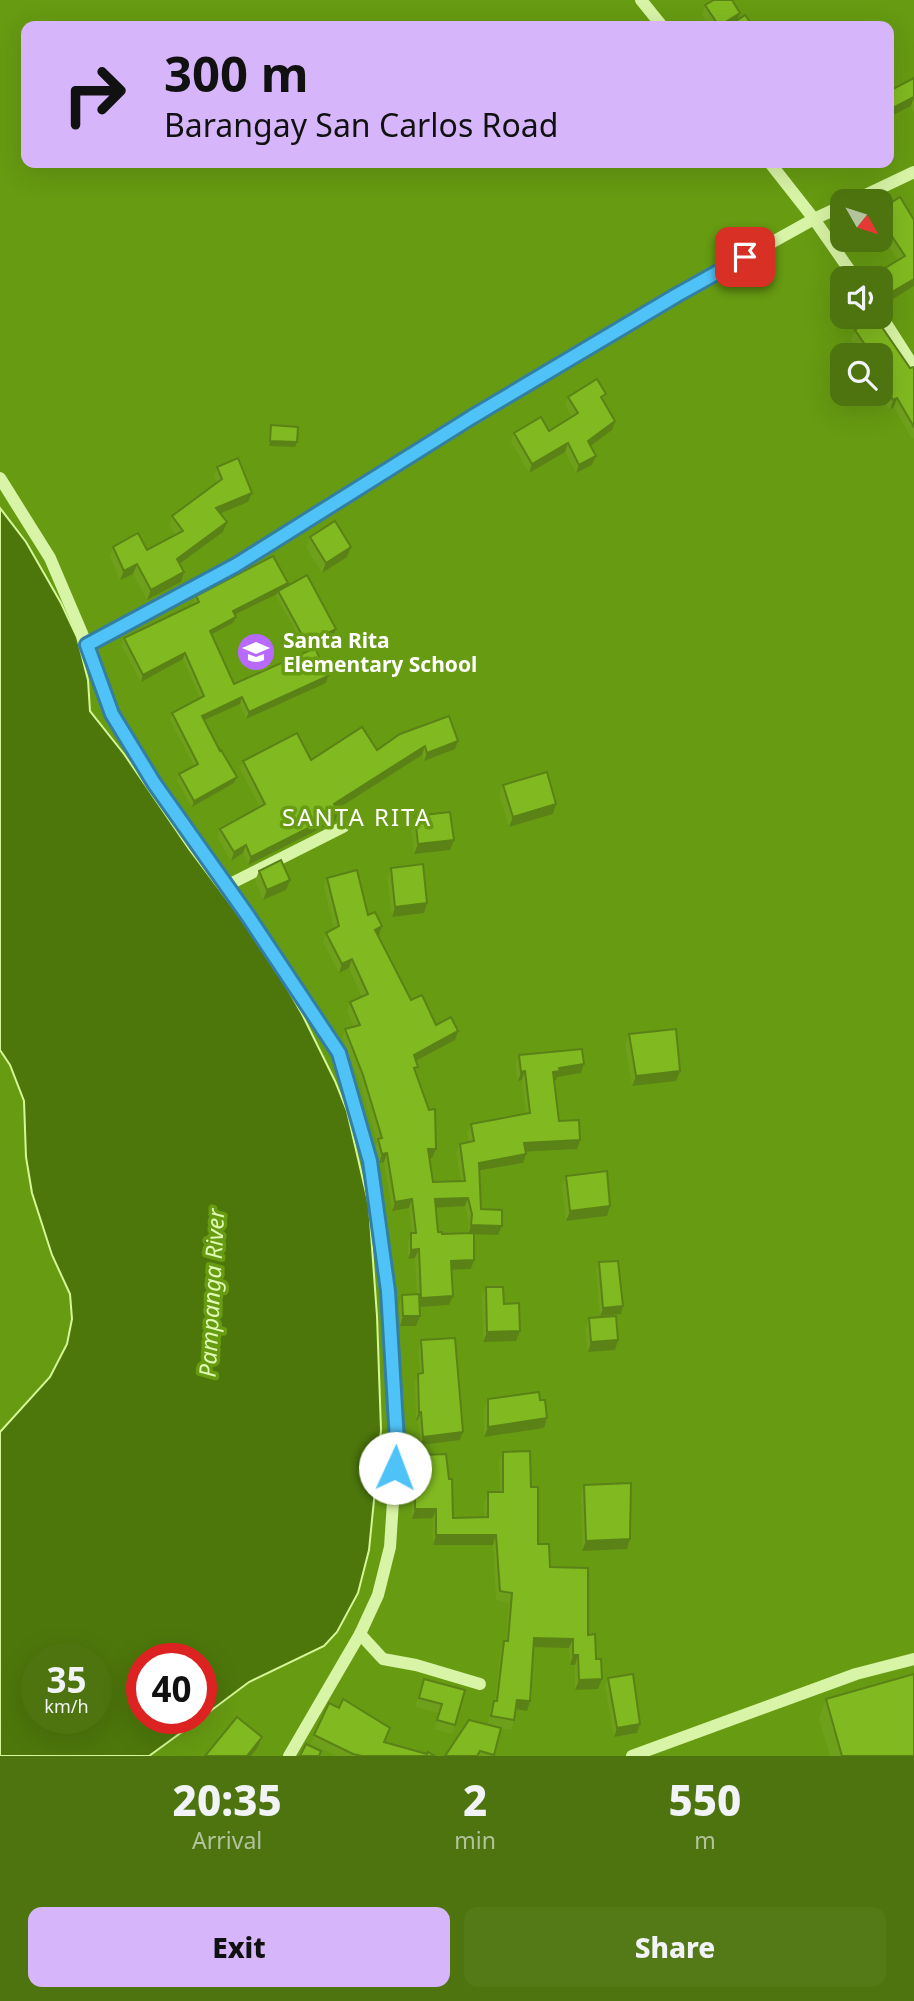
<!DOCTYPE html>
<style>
:root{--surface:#4d740e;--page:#547917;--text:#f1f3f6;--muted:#b3c39e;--accent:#d7b5fa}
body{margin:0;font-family:"Noto Sans",sans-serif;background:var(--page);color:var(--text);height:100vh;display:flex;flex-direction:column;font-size:26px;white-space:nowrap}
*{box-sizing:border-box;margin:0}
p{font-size:23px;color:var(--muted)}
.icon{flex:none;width:38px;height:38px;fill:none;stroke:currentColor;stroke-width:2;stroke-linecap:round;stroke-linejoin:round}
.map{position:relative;height:1756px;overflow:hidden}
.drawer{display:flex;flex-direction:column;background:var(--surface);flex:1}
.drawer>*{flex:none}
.guide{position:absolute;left:21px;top:21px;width:873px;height:147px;border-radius:14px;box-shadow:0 7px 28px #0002;background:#d7b5fa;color:#111;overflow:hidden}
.needle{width:46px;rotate:129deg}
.buttons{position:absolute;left:830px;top:189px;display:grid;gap:14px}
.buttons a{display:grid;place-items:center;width:63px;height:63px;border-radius:14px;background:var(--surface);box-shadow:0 7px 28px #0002;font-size:35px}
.speed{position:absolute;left:21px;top:1643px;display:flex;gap:14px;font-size:35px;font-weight:700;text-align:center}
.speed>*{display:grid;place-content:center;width:91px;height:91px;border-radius:50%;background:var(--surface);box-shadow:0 7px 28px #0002;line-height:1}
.speed small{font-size:18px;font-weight:400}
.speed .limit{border:10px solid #d22;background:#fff;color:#111}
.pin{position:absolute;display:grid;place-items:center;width:60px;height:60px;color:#fff;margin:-30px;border-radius:14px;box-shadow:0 4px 10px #0006}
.me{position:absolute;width:77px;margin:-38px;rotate:2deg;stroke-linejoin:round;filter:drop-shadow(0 0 5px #0008)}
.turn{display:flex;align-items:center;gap:24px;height:147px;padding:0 28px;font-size:32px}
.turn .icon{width:91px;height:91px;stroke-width:2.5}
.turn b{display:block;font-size:49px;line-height:60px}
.eta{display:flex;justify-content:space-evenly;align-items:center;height:119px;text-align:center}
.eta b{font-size:42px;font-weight:800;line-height:49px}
.action{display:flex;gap:14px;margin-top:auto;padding:14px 28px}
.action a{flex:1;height:80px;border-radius:14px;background:var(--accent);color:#111;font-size:28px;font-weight:800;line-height:80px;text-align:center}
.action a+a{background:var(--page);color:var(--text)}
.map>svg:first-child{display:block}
.water{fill:#4d770b;stroke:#d6f798;stroke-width:2;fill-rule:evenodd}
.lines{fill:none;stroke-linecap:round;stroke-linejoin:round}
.minor{stroke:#d8f4a6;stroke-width:12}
.wall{fill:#6fa01c;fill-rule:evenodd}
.shaded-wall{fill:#5a8216}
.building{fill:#81ba20;stroke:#5a8216;stroke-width:2}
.route-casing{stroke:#337fa1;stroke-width:18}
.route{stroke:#4fc3f7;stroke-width:12}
.labels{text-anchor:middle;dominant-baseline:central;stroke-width:7;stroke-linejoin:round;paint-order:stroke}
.poi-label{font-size:21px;font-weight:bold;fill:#fff;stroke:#679b12;text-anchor:start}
.water-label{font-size:23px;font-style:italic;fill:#e1fab3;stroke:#679b12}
.quarter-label{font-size:24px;letter-spacing:2px;fill:#fff;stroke:#679b12}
</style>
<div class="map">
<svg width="914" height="1756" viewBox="0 0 914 1756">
<rect width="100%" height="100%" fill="#679b12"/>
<path class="water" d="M0,508L26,542L61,603L77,637L88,680L90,711L124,754L189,849L266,952L302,1014L335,1081L347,1111L369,1206L377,1316L381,1430L369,1550L358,1593L337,1632L324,1646L249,1682L201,1718V1659H142V1718H201L149,1756H0V1432L50,1377L67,1344L72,1319L70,1294L52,1255L32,1193L26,1157L24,1101L10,1065L0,1050ZM37,1659H96V1718H37Z"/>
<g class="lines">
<g class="minor">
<polyline points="641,0 662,26"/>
<polyline points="770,163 814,219 855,278"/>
<polyline points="853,201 914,172"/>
<polyline points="880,314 914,367"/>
<polyline points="0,478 50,558 87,645 112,714 168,805 248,916 339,1053 370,1161 389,1291 397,1441 390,1547 378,1595 360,1634 289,1756"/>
<polyline points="87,645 236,564 472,417 677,295 814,219 842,206"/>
<polyline points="226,886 343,827"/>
<polyline points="360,1634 383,1659 416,1665 480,1684"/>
<polyline points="632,1756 856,1674 914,1659"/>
</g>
</g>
<g class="wall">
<polygon points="705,5 740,13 737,20 753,26 709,26 702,15"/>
<polygon points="914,78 914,113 911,106"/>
<polygon points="880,210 914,220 914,286 882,306 880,303 880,278 872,278 872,276 898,260 880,233"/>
<polygon points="855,330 910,368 914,367 914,438 912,439 894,407 890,410 880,393 880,355 861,355 851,340"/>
<polygon points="606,394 603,401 612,430 590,445 592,465 576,473 565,452 529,473 511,442 514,433 549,431 572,417 565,405 568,397"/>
<polygon points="271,425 295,447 269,446 270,430"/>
<polygon points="217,467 248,502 220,514 223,532 180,564 181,582 147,600 133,574 120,580 110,557 113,547 147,550 176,535 169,526 172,516 217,483 214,476"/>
<polygon points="310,537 351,547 347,557 322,573 306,547"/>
<polygon points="288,583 287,586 336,629 334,634 306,649 276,596 277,594 235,615 236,617 233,623 212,635 234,684 328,676 326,683 246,719 240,704 204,720 234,783 192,807 177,781 179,774 194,766 170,720 172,713 200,698 183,659 141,682 121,645 124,638 194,605 193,602 196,596"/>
<polygon points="458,741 455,749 424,761 422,755 336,809 338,813 335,821 248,865 243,853 231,861 217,837 220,829 260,807 240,769 243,761 311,760 377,750"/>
<polygon points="503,785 556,804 553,814 509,827 499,795"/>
<polygon points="415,816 450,850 414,854 411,826"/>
<polygon points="391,868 427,903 424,913 392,917 387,878"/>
<polygon points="259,871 286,890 263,900 255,881"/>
<path d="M327,878L368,915L382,926L378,935L411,1000L436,1025L455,1040L416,1061L418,1067L416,1072L436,1149L432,1158H430L433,1182L461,1181L456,1153L460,1144L469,1142L467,1133L471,1124L526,1114L522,1080L518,1081L515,1064L519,1055L584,1064L581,1073L557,1077L556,1080H554L559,1121L577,1149L526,1152L523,1163L480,1171L481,1209L502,1226L498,1235L474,1234V1260L471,1269L451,1270L453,1296L449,1305L420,1307L416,1326H400L399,1305L402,1295H417L415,1258L408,1259V1242L412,1233L409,1208L392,1211L384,1162L379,1163L375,1148L377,1142L360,1084L342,1038L345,1029L354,1027L347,1011L350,1002L362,997L349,968L339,973L323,942L326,933L334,928L324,887ZM465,1206L469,1223L468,1233L442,1234L438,1232L436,1208Z"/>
<polygon points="629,1034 676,1081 632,1086 625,1044"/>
<polygon points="566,1176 607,1216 566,1221 562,1186"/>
<polygon points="599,1262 623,1306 621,1314 600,1316 596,1270"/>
<polygon points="486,1287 504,1304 516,1341 483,1342 482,1297"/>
<polygon points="589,1318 618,1340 615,1350 588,1352 585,1328"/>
<polygon points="421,1340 463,1432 460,1440 421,1445 418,1420 416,1420 415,1381 418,1374 420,1374 418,1348"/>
<polygon points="488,1399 544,1428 484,1437 484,1409"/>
<polygon points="503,1452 531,1487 538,1544 588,1635 598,1689 575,1690 575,1665 570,1665 569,1648 533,1647 530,1701 527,1711 516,1710 514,1720 511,1730 496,1727 501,1728 494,1756 445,1756 488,1725 490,1710 494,1701 495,1701 501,1650 504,1641 506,1641 509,1603 496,1600 493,1545 433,1545 433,1518 412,1519 411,1489 415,1480 420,1480 418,1464 422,1455 453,1518 484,1517 484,1502 488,1492 500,1492 499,1462"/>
<polygon points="584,1485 630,1539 627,1549 582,1551 581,1495"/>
<polygon points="608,1678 640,1724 637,1733 614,1737 605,1686"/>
<polygon points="424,1679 465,1690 452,1734 434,1729 439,1713 415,1707"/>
<polygon points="826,1699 914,1756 830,1756 819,1718"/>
<polygon points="314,1735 385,1742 435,1756 337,1756 311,1744"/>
</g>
<g class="shaded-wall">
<polygon points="740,13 736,23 732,24 731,26 719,26"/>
<polygon points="914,97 911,106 889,117 889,110"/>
<polygon points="914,279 914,286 882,306 885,296"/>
<polygon points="897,398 894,407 890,410 893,400"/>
<polygon points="615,421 612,430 585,450 588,441"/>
<polygon points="270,441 297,442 295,447 269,446"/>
<polygon points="568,443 565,452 529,473 532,464"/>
<polygon points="596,456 592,465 576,473 579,465"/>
<polygon points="252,493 248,502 212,517 216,508"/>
<polygon points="227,522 223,532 174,568 177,559"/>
<polygon points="351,547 347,557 322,573 326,563"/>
<polygon points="137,564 133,574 120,580 124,571"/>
<polygon points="184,572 181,582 147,600 151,590"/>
<polygon points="288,583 286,589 278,591 277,594 230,617 233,611"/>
<polygon points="236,617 233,623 207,637 210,631"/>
<polygon points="336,629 334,634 306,649 307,644"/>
<polygon points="185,653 183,659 141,682 143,675"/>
<polygon points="328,676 326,683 246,719 249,712"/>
<polygon points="242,697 240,704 200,722 202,716"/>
<polygon points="458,741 455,749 424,761 427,753"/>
<polygon points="425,746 422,755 331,813 334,804"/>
<polygon points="237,777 234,783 192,807 194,801"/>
<polygon points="556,804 553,814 509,827 513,817"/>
<polygon points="338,813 335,821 248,865 251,857"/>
<polygon points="454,840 450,850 414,854 418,844"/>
<polygon points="246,845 243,853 231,861 234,852"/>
<polygon points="290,880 286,890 263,900 267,890"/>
<polygon points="427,903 424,913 392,917 395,907"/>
<polygon points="382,926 379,935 371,939 375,930"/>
<polygon points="352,959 349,968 339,973 342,964"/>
<polygon points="458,1031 455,1040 410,1064 414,1055"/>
<polygon points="584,1064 581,1073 557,1077 556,1080 550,1080 553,1072 559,1068"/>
<polygon points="525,1071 522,1080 518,1081 521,1072"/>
<polygon points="680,1071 676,1081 632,1086 636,1076"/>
<polygon points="580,1140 577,1149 521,1152 524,1143"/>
<polygon points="428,1149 436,1149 432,1158 425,1158"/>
<polygon points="387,1153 384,1162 379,1163 382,1154"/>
<polygon points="526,1154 523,1163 476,1171 479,1163"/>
<polygon points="468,1198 465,1206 432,1208 435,1199"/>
<polygon points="412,1199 409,1208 392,1211 395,1202"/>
<polygon points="610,1206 607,1216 566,1221 570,1211"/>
<polygon points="471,1225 502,1226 498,1235 468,1234"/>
<polygon points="419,1249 415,1258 408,1259 411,1250"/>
<polygon points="474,1260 471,1269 447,1270 451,1261"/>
<polygon points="453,1296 449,1305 418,1307 421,1298"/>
<polygon points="623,1306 621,1314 600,1316 603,1308"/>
<polygon points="403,1316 420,1316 416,1326 400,1326"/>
<polygon points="520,1331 516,1341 483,1342 487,1332"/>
<polygon points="618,1340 615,1350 588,1352 591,1342"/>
<polygon points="419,1412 421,1412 418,1420 416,1420"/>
<polygon points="547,1418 544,1428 484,1437 488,1427"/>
<polygon points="463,1432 460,1440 421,1445 423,1437"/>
<polygon points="415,1509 436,1509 433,1518 412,1519"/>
<polygon points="436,1535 496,1535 493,1545 433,1545"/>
<polygon points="630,1539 627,1549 582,1551 586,1541"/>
<polygon points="534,1638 573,1639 569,1648 530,1647"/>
<polygon points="573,1655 578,1655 575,1665 570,1665"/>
<polygon points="602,1679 598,1689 575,1690 579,1680"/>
<polygon points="517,1700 530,1701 527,1711 514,1709"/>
<polygon points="640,1724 637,1733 614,1737 617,1728"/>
<polygon points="262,1737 258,1747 251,1756 247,1756"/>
</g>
<g class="building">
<polygon points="714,0 732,0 740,13 719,26 705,5"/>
<polygon points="745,15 753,26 734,26 732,24"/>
<polygon points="914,78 914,97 889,110 889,91"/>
<polygon points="900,197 914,220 914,279 885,296 880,289 880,278 874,278 872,276 905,256 880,218 880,210"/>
<polygon points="874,317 875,317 910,368 914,367 914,427 897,398 893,400 882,380 886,377 880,368 880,355 872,355 855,330"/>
<polygon points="597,379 606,394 601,397 615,421 588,441 596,456 579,465 568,443 532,464 514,433 541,417 549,431 578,413 568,397"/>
<polygon points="271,425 298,427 297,442 270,441"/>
<polygon points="238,458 252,493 216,508 227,522 177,559 184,572 151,590 137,564 124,571 113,547 138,533 147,550 183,531 172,516 222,479 217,467"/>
<polygon points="335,521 351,547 326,563 310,537"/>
<polygon points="273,556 288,583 233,611 236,617 210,631 234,684 315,648 328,676 249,712 242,697 202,716 220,751 221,750 237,777 194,801 179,774 198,764 172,713 204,696 185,653 143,675 124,638 199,602 196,596"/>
<polygon points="307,575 336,629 307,644 278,591"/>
<polygon points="449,716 458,741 427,753 425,746 334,804 338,813 251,857 246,845 234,852 220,829 265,804 243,761 297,733 311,760 362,727 377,750 400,734"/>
<polygon points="547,772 556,804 513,817 503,785"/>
<polygon points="450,812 454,840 418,844 415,816"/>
<polygon points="281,860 290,880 267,890 259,871"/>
<polygon points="423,864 427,903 395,907 391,868"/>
<polygon points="357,870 368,915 375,912 382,926 375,930 411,1000 422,995 436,1025 451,1017 458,1031 414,1055 418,1067 414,1068 429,1110 435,1109 436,1149 428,1149 433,1182 465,1181 460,1144 474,1141 471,1124 530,1113 525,1071 521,1072 519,1055 582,1049 584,1064 559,1068 560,1071 553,1072 559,1121 579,1120 580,1140 524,1143 526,1154 479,1163 481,1209 502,1210 502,1226 471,1225 472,1214 468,1198 435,1199 438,1232 442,1232 442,1234 474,1233 474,1260 451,1261 453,1296 421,1298 419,1249 411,1250 411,1233 416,1233 412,1199 395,1202 387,1153 382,1154 378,1139 382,1138 363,1075 345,1029 360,1025 350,1002 368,994 352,959 342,964 326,933 339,926 327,878"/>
<polygon points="676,1029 680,1071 636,1076 629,1034"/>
<polygon points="607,1171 610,1206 570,1211 566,1176"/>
<polygon points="618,1261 623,1306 603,1308 599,1262"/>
<polygon points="486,1287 503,1287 504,1304 519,1303 520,1331 487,1332"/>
<polygon points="419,1294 420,1316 403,1316 402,1295"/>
<polygon points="616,1316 618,1340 591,1342 589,1318"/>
<polygon points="455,1338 463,1432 423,1437 421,1412 419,1412 418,1374 423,1373 421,1340"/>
<polygon points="539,1392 540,1400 545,1400 547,1418 488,1427 488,1399"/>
<polygon points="530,1451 531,1487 538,1487 538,1544 549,1544 550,1567 588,1568 588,1635 595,1634 596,1659 601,1659 602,1679 579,1680 578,1655 573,1655 573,1639 534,1638 530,1701 517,1700 514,1720 491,1716 494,1701 497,1701 504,1641 508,1641 512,1593 500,1591 496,1535 436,1535 436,1509 415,1509 415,1480 425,1480 422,1455 446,1454 449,1479 452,1479 453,1518 488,1517 488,1492 503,1492 503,1452"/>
<polygon points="631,1483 630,1539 586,1541 584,1485"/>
<polygon points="633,1674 640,1724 617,1728 608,1678"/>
<polygon points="914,1674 914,1756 842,1756 826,1699"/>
<polygon points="424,1679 465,1690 455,1725 437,1720 442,1704 419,1698"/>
<polygon points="343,1699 390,1728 384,1742 427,1754 428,1752 435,1756 362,1756 353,1754 314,1735 329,1703 339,1708"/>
<polygon points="237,1717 262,1737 247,1756 205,1756"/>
<polygon points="469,1720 501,1728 494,1755 480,1751 477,1756 445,1756"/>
<polygon points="306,1744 321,1751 319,1756 300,1756"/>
</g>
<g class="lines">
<g class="route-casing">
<polyline id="route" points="395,1468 397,1441 388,1291 370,1161 339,1053 248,916 154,783 112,714 87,645 236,565 472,417 677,295 745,257"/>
</g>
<use href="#route" class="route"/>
</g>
<defs>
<g id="school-disc" transform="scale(2.0125)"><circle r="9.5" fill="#b869ff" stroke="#679b12"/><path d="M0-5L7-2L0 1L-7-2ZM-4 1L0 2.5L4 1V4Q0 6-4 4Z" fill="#fff"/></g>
</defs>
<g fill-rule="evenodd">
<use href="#school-disc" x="256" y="652"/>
</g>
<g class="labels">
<g class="poi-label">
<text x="283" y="640">Santa Rita<tspan x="283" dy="24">Elementary School</tspan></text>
</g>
<g class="water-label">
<text transform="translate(211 1293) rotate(-87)">Pampanga River</text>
</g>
<g class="quarter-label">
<text x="357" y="816">SANTA RITA</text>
</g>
</g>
</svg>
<div class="buttons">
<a><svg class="needle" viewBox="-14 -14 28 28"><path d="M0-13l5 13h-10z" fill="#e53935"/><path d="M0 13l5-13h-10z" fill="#b3c39e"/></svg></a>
<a><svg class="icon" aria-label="sound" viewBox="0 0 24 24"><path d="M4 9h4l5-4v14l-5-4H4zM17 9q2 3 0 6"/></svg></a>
<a><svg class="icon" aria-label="search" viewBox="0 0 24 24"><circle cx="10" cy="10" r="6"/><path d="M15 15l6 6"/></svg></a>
</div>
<div class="speed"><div>35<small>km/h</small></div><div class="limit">40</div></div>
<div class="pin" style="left:745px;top:257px;background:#d93025"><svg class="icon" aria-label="arrive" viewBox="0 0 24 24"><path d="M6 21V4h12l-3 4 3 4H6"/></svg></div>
<svg class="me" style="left:395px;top:1468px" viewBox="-20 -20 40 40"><circle r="19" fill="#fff"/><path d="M0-13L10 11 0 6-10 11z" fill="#4fc3f7"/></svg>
<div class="guide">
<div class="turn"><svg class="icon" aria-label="right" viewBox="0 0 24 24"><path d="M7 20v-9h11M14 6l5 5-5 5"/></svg><div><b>300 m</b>Barangay San Carlos Road</div></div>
</div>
</div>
<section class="drawer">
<div class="eta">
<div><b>20:35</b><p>Arrival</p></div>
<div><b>2</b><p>min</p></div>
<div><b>550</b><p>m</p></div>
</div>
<div class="action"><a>Exit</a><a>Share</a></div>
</section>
